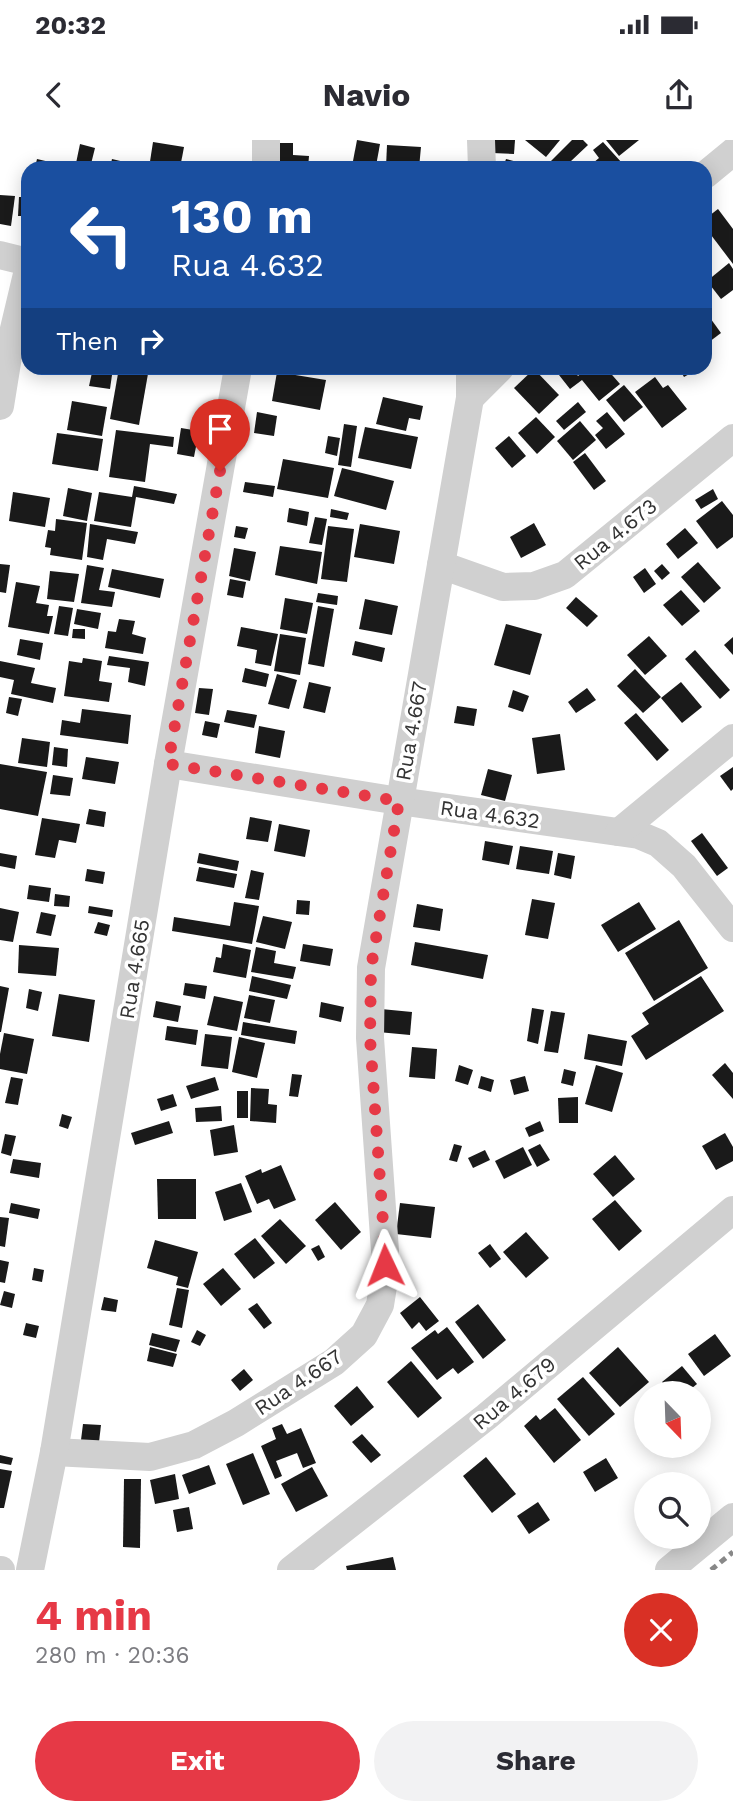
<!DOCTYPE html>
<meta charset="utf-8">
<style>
:root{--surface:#fff;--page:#f2f2f3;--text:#2b2b33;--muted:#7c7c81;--accent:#e63946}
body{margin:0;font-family:"Work Sans",sans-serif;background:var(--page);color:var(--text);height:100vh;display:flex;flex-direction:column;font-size:26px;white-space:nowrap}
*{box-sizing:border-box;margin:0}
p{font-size:23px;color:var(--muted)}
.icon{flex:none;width:38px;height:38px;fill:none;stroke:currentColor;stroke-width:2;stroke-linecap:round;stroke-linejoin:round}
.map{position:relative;height:1430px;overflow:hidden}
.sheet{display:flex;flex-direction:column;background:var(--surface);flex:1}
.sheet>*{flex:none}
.hud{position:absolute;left:21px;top:21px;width:691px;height:214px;border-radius:21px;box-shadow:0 4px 18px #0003;background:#1a4fa0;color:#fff;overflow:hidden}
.needle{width:46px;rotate:157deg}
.controls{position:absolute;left:634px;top:1241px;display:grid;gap:14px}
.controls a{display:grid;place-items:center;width:77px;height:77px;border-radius:50%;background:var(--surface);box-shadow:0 4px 18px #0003;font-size:35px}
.pin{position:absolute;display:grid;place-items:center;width:60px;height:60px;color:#fff;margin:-72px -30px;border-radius:50% 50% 50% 0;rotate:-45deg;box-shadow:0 0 7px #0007}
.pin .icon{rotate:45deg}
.me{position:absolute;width:77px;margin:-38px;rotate:358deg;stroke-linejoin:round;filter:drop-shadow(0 0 5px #0008)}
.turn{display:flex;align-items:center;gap:24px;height:147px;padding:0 35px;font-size:32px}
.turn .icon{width:91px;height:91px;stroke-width:2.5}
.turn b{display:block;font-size:49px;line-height:60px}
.then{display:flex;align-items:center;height:66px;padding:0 35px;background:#0003;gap:14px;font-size:26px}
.round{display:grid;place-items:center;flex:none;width:74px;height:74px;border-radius:37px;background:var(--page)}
.overview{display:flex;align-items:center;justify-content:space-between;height:119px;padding:0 35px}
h1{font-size:42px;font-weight:700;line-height:52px;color:var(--accent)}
.primary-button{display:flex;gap:14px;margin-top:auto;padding:14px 35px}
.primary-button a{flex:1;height:80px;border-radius:42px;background:var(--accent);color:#fff;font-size:28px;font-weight:700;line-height:80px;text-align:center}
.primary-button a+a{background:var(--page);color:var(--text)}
.status{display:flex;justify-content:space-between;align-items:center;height:49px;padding:0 35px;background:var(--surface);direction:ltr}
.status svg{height:19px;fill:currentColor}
header{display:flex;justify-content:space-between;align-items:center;height:91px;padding:0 35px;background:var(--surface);font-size:32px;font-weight:700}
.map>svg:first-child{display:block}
.building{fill:#1a1a1a}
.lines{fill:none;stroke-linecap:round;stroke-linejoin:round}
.street{stroke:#d0d0d0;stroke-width:28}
.rail{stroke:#888;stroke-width:5;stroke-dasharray:7 5;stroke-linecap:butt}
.route{stroke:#e63946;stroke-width:12;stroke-dasharray:0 21.6}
.labels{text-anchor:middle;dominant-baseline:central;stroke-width:7;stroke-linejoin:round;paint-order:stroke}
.street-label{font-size:21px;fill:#333;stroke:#fff}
</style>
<div class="status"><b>20:32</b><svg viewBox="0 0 49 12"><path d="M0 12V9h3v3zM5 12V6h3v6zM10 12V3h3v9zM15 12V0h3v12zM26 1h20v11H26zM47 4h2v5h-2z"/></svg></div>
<header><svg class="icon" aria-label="back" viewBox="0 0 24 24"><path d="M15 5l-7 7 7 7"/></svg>Navio<svg class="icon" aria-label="share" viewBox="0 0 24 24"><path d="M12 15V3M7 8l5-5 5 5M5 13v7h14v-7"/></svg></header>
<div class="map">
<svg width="733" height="1430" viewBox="0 0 733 1430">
<rect width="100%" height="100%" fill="#fff"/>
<g class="building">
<polygon points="357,0 380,4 376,26 353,21"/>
<polygon points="493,0 515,0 514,14 492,13"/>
<polygon points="525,0 560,0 546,17"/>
<polygon points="572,0 583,0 588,5 570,22 576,28 544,28"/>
<polygon points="606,0 639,0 619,16"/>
<polygon points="153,2 184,7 180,28 149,28"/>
<polygon points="603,2 622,23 617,28 587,28 599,18 593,10"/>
<polygon points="280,3 293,3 293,15 309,16 308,28 280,28"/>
<polygon points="80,4 95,8 90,28 75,28"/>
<polygon points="387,5 421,7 419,28 386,27"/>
<polygon points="37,19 54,23 53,28 35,28"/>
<polygon points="112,19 137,25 136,28 110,28"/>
<polygon points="506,19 528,25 527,28 503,28"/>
<polygon points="313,21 350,26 350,28 312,28"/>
<polygon points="0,55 15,56 11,86 0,84"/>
<polygon points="19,57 28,57 28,76 18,76"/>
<polygon points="718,69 733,89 733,124 705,87 705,79"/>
<polygon points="729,123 733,129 733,150 721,159 707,141"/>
<polygon points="708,175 721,193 705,205 705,177"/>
<polygon points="93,228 113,228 110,249 89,246"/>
<polygon points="119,228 149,228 139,285 110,279"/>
<polygon points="282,228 306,228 305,233"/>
<polygon points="569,228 572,228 578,236 588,228 606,228 620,244 599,261 582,240 570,249 559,235"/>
<polygon points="679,228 700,228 684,237"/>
<polygon points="534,229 559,255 539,274 514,248"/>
<polygon points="277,232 326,240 320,270 272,261"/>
<polygon points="655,237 663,248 668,245 687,269 662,288 635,252"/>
<polygon points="624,245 643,267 624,282 606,260"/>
<polygon points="383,257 423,266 420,280 409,278 406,291 376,284"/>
<polygon points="72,261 107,267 102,296 67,290"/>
<polygon points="578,262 586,272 564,290 556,281"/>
<polygon points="257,272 277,276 274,296 254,293"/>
<polygon points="607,272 625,294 606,309 595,295 603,288 596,281"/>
<polygon points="536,277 555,297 537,314 518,293"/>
<polygon points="580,281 596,300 573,320 557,301"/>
<polygon points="344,284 357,286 351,327 338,325"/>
<polygon points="365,287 418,297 411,329 358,318"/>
<polygon points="181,288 199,291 194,317 177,314"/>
<polygon points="116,290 174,297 173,307 150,304 145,342 109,337"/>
<polygon points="57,293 103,299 98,331 52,324"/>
<polygon points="328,296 340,298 337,316 325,313"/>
<polygon points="509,296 526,316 512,328 495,308"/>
<polygon points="585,313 606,341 594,350 573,322"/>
<polygon points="283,319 334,328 328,358 277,349"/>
<polygon points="342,328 394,341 386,370 334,356"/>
<polygon points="245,342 275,346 273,357 243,352"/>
<polygon points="134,346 177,354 174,364 136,357 131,387 94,381 99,352 132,357"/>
<polygon points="68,348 92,353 87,381 63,376"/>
<polygon points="713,349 718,359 701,369 695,360"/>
<polygon points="13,352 50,358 45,387 9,381"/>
<polygon points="722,361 733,375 733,397 717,409 696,381"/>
<polygon points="289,368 309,372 307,386 287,382"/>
<polygon points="331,369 349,373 347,380 330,377"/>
<polygon points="315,377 327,379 322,405 309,403"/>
<polygon points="56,379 87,383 82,420 50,415 51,408 45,407 48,390 55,391"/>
<polygon points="534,383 546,405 521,418 510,397"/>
<polygon points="90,384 138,392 135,404 107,399 103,420 87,417"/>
<polygon points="360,384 400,391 394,424 354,417"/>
<polygon points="236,386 248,388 245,399 234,397"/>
<polygon points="328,386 354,389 347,442 321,439"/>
<polygon points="685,388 698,403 678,419 666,404"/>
<polygon points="280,406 322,412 317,444 275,435"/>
<polygon points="234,408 256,412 250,441 229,436"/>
<polygon points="698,422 721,448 704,463 681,437"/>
<polygon points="0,424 10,425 6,453 0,452"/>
<polygon points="662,424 670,433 662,440 654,431"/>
<polygon points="87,425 104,428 99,450 115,452 112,467 81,463"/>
<polygon points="645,428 656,444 644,453 633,437"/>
<polygon points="112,429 164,439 160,458 108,447"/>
<polygon points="50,431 79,434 74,462 47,459"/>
<polygon points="230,439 246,442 243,458 227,455"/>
<polygon points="16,442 40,446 36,463 49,465 47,476 53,476 49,494 8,487"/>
<polygon points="681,450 700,471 682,486 663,465"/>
<polygon points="318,453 338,456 337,465 316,462"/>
<polygon points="576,457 598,476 587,487 566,468"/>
<polygon points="285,458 313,463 307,494 280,489"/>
<polygon points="365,459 398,466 392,495 359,489"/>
<polygon points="59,466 73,468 68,496 54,494"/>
<polygon points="318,466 334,469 324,527 308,524"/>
<polygon points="77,469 101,473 98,489 74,484"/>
<polygon points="119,479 135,481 132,494 146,498 143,514 105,508 108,491 116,492"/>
<polygon points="506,484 542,494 530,535 494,525"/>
<polygon points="241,487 278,494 271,526 255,523 257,510 237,506"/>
<polygon points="73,489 85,489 85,499 72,498"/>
<polygon points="280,494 306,498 300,535 274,531"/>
<polygon points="649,496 667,516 645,535 627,515"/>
<polygon points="733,497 733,515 724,505"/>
<polygon points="20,499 43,503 40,520 17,515"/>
<polygon points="355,501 385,508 382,522 352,515"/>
<polygon points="695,510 730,550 720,559 685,519"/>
<polygon points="109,516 149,522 145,546 128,542 130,528 107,525"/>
<polygon points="83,518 102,521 99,541 112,543 109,562 64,556 69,521 82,523"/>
<polygon points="0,521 35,528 31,543 56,548 53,563 11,554 14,540 0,537"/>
<polygon points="245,528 269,534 266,547 242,542"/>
<polygon points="635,529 661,557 643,573 617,546"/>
<polygon points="277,534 297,540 289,569 268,564"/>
<polygon points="309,542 331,547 325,573 303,568"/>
<polygon points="681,542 702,567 682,583 661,558"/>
<polygon points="199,548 213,549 209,575 195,573"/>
<polygon points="587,548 596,560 576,573 568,562"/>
<polygon points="513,550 529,556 523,572 508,567"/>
<polygon points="9,557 22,559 18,576 6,573"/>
<polygon points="457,566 477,569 474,586 454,583"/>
<polygon points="82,569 131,575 128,604 60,595 62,580 80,583"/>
<polygon points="227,570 257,575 254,588 224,582"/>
<polygon points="636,573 669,610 657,621 624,583"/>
<polygon points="205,581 220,584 217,598 202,595"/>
<polygon points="259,586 285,591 280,618 255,613"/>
<polygon points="560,594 565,630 537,634 532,598"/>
<polygon points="22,598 50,602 47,627 18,623"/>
<polygon points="54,607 68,609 67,627 52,625"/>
<polygon points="86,617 119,622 115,644 82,639"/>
<polygon points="0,624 47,632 38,676 0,669"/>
<polygon points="733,627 733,649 731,651 720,636"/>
<polygon points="488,629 512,635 505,661 481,655"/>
<polygon points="53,635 73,638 70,656 50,654"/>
<polygon points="89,669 106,672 104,687 86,684"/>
<polygon points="250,677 272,681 268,702 246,699"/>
<polygon points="42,678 80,684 76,703 59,700 55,718 35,715"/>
<polygon points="279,684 310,690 305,717 274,711"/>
<polygon points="702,693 728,728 717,736 691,701"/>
<polygon points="485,701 513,706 509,725 482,720"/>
<polygon points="520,706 553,711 549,734 516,729"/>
<polygon points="0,713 17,716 15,729 0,726"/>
<polygon points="199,713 239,721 237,731 197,723"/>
<polygon points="558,713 575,716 571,739 554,735"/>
<polygon points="199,727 237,734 234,748 196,741"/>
<polygon points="87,729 105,732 103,744 85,741"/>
<polygon points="251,730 264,733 259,760 245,758"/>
<polygon points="29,745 51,748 49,762 27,759"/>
<polygon points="55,754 70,756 69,767 54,766"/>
<polygon points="532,759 555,763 548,799 525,795"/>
<polygon points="297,760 310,761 309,775 296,774"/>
<polygon points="234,762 259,766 252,804 172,791 174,777 230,786"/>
<polygon points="639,762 656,789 618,812 601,785"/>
<polygon points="417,764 443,769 440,791 413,787"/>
<polygon points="89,766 113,770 112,777 88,773"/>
<polygon points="0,768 19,772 13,802 0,800"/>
<polygon points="41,772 56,775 51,796 36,793"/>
<polygon points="263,776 292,782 285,809 256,802"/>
<polygon points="679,780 708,828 654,861 625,813"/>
<polygon points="98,782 110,785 107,796 94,793"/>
<polygon points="415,802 488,815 483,839 411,825"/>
<polygon points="223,804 251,810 246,838 213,832 216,817 221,818"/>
<polygon points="303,804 333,809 330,826 300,821"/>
<polygon points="19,805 59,808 56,836 18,833"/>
<polygon points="256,807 276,811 274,823 296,827 293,839 251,832"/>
<polygon points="252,836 291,845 287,859 249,851"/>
<polygon points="701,836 724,871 646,920 631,896 649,884 642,873"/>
<polygon points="185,843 207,846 205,859 183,855"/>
<polygon points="0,846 9,848 1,892 0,892"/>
<polygon points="29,849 42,852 38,871 26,868"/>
<polygon points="59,854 95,860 89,902 52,896"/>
<polygon points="249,855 275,860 270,883 244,878"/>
<polygon points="214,856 243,862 237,891 207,885"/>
<polygon points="156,861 181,866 178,882 153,877"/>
<polygon points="321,862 344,867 341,882 319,877"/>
<polygon points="532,868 544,870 538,904 527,901"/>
<polygon points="381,869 412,872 410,895 378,892"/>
<polygon points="551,871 565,873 558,913 544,911"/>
<polygon points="243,882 297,891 295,904 241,895"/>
<polygon points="167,886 198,890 196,905 165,900"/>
<polygon points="4,893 34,899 27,934 0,929 0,914"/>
<polygon points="205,894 232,897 228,929 201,926"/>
<polygon points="588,894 627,901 622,926 584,919"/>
<polygon points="239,897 265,903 257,938 232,932"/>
<polygon points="412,907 437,909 435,939 409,937"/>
<polygon points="725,923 733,933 733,959 712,935"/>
<polygon points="459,925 473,930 468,945 455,941"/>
<polygon points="596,925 623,933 612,972 585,964"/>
<polygon points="564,929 576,932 573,946 561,943"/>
<polygon points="292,934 302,935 298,957 289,956"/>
<polygon points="481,936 494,940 491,952 478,948"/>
<polygon points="525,936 529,951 514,955 510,940"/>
<polygon points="11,937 23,939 18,965 5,963"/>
<polygon points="215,937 219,950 191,959 186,946"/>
<polygon points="251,948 269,949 268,964 277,965 276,983 250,981"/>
<rect x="237" y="951" width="11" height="27"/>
<polygon points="173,954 177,966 161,971 157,959"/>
<polygon points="578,957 578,983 559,983 558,958"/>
<polygon points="221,966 222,981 196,982 195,968"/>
<polygon points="62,974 72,977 68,989 59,986"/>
<polygon points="169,981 173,993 135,1005 131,993"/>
<polygon points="540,981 544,991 529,997 525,988"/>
<polygon points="234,985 238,1012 214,1016 210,990"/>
<polygon points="725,993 733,1007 733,1021 716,1030 702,1006"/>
<polygon points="5,994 16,996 11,1016 1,1013"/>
<polygon points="454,1004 462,1006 457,1022 449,1020"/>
<polygon points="540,1004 550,1020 537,1027 528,1010"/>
<polygon points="523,1007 532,1025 504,1039 495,1021"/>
<polygon points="485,1010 490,1020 473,1028 468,1018"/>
<polygon points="615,1015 635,1039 613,1057 593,1034"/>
<polygon points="13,1019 41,1023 39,1038 10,1033"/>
<polygon points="281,1025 296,1060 274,1069 269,1059 257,1064 245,1036 261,1029 262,1033"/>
<polygon points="157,1039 196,1039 196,1079 158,1079"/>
<polygon points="241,1043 252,1072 224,1081 215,1052"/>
<polygon points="615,1060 642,1091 619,1111 592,1079"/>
<polygon points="335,1062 361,1092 341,1110 315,1080"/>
<polygon points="11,1063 40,1069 38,1079 9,1073"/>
<polygon points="400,1063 435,1067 431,1098 396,1094"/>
<polygon points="0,1077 9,1078 5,1107 0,1106"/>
<polygon points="280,1079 306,1106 286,1124 261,1096"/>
<polygon points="526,1092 549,1118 526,1138 503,1112"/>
<polygon points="255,1098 275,1123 254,1139 234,1114"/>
<polygon points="155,1100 198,1112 188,1148 176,1145 178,1137 147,1128"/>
<polygon points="490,1104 501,1119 490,1128 478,1113"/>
<polygon points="319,1105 325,1117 318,1121 311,1109"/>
<polygon points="0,1120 9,1122 5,1143 0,1142"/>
<polygon points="34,1128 44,1130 42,1142 32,1140"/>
<polygon points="223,1128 241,1149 221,1166 203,1144"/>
<polygon points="177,1148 189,1150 182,1188 169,1185"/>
<polygon points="4,1151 15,1154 12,1168 0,1165"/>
<polygon points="104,1157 118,1160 116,1172 101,1170"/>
<polygon points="420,1157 439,1181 426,1191 419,1182 412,1189 400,1173"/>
<polygon points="257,1163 272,1183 264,1189 248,1169"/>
<polygon points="478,1164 506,1200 483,1219 455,1182"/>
<polygon points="26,1183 39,1186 36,1198 23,1195"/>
<polygon points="447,1187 474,1222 458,1234 453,1228 437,1240 411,1208 435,1190 438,1194"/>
<polygon points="197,1190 206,1195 200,1206 191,1202"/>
<polygon points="152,1193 180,1200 176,1212 149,1205"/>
<polygon points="715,1194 731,1216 704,1236 688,1214"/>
<polygon points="150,1207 177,1214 173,1227 147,1221"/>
<polygon points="618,1207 649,1242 620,1267 589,1233"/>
<polygon points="411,1221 442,1258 418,1278 387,1242"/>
<polygon points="682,1226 697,1244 686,1253 672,1253 662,1242"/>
<polygon points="244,1229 253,1240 240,1251 231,1240"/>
<polygon points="583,1237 615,1274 589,1296 557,1259"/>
<polygon points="357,1246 374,1267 351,1286 334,1266"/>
<polygon points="555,1268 581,1300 554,1323 524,1286 536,1275 540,1280"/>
<polygon points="83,1284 101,1285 99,1302 81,1300"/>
<polygon points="282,1284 287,1294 301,1288 316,1323 303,1328 297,1313 276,1321 282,1336 275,1339 261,1306 276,1299 272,1288"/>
<polygon points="362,1294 381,1315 371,1323 352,1302"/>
<polygon points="253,1313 270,1354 243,1365 226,1324"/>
<polygon points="0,1315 13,1318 11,1325 0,1323"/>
<polygon points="486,1317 516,1354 492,1373 463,1336"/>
<polygon points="606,1318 618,1338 595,1352 583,1332"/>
<polygon points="209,1325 216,1344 189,1354 182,1335"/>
<polygon points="312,1327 328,1356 296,1372 281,1344"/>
<polygon points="0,1329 12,1331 4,1368 0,1368"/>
<polygon points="175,1334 179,1359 155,1364 150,1340"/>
<polygon points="124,1339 141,1339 140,1408 123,1407"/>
<polygon points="538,1362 550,1380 529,1394 517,1376"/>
<polygon points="189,1367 193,1389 177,1392 173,1370"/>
<polygon points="393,1417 396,1430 347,1430 346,1426"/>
</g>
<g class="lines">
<g class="street">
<polyline points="481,0 482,28"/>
<polyline points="266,28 266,0"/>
<polyline points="705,35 733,12"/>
<polyline points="0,115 28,122"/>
<polyline points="470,258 500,228"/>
<polyline points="0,266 9,210 28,130"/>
<polyline points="441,425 503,447 534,446 565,435 733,298"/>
<polyline points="168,624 399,661 639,695 658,703 684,726 733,788"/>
<polyline points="619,692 733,598"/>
<polyline points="54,1312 150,1317 194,1305 236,1283 334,1222 364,1195 380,1165 384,1140 385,1111 370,898 371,828 470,258 470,228"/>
<polyline points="0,1430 1,1430"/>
<polyline points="30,1430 54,1312 168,624 238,228"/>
<polyline points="291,1430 486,1277 733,1070"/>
<polyline points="669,1430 733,1377"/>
</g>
<polyline class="rail" points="711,1430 733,1412"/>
</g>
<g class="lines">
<polyline class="route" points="220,331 168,624 399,661 371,828 370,898 385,1111 385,1125"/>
</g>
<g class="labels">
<g class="street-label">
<text transform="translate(615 394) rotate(-39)">Rua 4.673</text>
<text transform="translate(411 591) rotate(-80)">Rua 4.667</text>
<text transform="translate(490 674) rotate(8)">Rua 4.632</text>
<text transform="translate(134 829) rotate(-81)">Rua 4.665</text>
<text transform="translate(298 1242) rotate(-34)">Rua 4.667</text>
<text transform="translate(514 1253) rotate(-40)">Rua 4.679</text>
</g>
</g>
</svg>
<div class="controls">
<a><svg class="needle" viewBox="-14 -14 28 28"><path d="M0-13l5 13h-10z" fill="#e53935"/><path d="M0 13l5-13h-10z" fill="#7c7c81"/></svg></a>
<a><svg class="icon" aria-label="search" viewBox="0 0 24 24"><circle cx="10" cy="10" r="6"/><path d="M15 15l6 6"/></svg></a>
</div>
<div class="pin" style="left:220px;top:331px;background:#d93025"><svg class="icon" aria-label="arrive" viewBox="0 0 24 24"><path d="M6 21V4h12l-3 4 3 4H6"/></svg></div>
<svg class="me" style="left:385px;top:1125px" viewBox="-20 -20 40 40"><path d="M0-17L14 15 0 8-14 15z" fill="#e63946" stroke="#fff" stroke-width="4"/></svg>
<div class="hud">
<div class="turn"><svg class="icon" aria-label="left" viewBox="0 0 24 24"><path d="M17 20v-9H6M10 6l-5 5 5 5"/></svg><div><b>130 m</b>Rua 4.632</div></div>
<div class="then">Then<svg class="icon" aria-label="right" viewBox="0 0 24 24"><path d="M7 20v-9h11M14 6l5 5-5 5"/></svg></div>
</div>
</div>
<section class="sheet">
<div class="overview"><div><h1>4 min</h1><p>280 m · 20:36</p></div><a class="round" style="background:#d93025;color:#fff"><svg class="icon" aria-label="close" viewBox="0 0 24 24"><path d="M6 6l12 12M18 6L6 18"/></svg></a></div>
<div class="primary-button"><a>Exit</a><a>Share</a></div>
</section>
